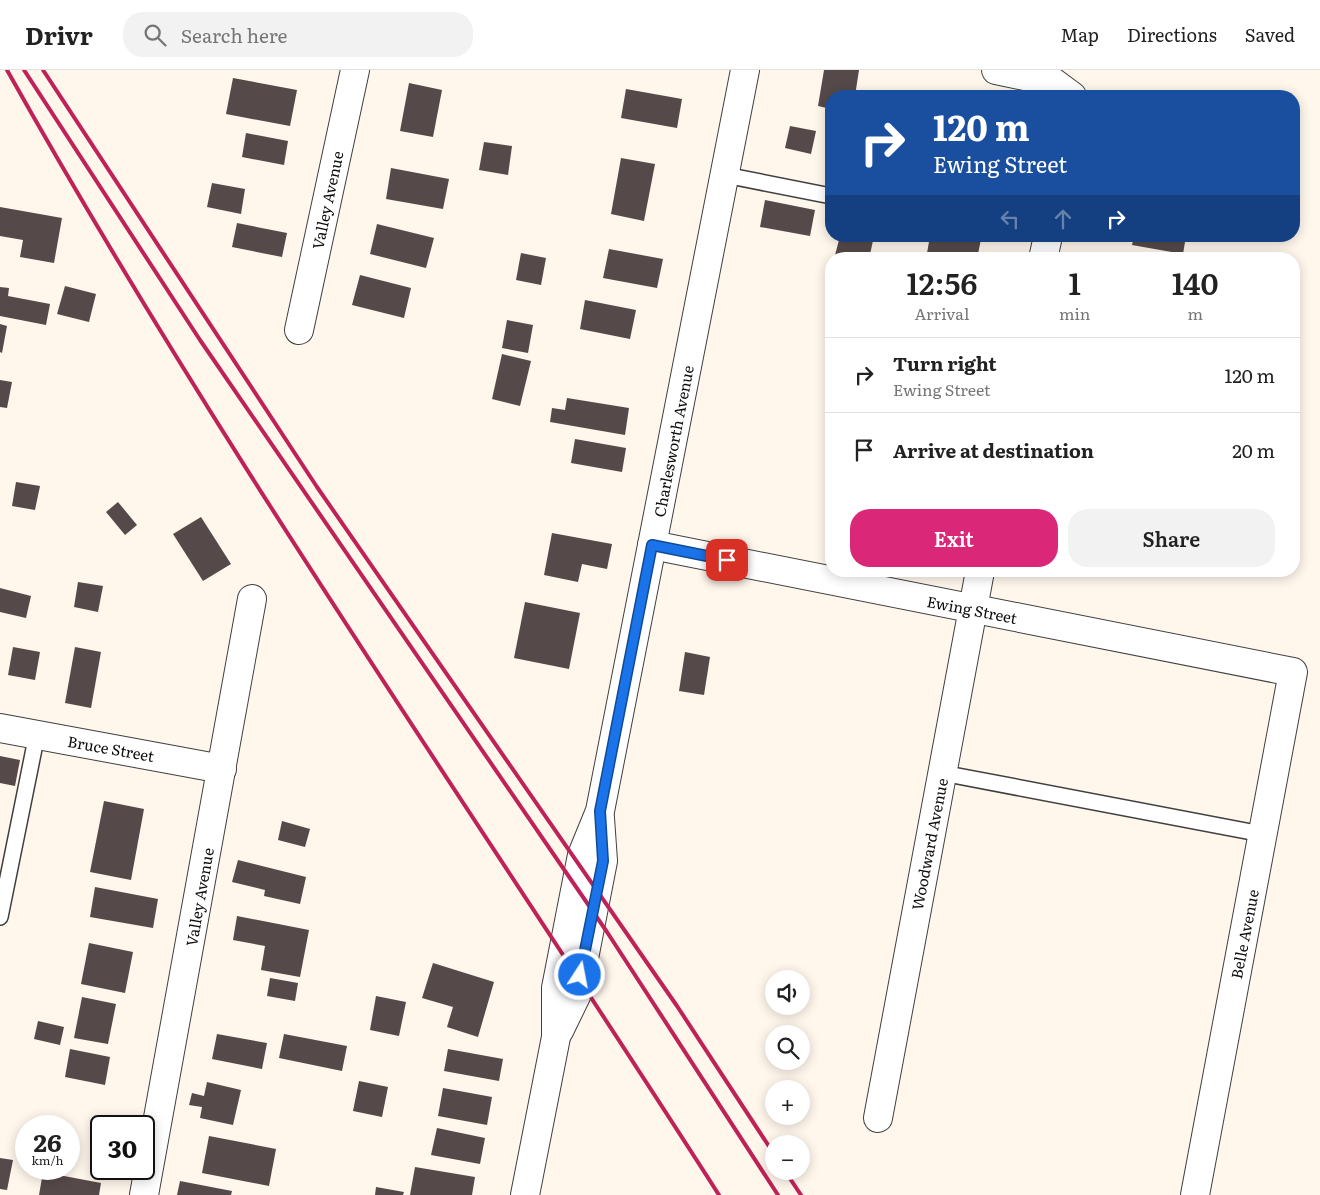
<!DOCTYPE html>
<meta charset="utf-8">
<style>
:root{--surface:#fff;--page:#f2f2f2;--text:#222;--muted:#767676;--line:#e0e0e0;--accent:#db2777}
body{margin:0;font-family:Literata,serif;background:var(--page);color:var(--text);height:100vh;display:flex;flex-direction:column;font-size:19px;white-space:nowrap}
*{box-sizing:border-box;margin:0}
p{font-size:16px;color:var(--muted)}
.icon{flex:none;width:28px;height:28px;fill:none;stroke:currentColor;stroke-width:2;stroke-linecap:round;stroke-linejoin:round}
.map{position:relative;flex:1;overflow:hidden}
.details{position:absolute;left:825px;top:182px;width:475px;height:325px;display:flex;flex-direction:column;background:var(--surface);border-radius:20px;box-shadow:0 2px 12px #0003}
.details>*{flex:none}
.top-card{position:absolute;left:825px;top:20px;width:475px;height:152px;border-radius:20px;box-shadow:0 2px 12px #0003;background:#1a4fa0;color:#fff;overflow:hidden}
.controls{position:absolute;left:765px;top:900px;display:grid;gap:10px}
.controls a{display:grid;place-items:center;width:45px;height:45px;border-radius:50%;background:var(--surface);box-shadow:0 2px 12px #0003;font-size:25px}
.speed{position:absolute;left:15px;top:1045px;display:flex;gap:10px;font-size:25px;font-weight:700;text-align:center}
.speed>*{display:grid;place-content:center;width:65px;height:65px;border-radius:50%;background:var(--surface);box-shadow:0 2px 12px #0003;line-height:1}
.speed small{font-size:12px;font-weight:400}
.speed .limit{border:2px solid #111;border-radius:8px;background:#fff;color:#111}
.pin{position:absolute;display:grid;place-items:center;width:42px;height:42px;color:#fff;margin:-21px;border-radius:10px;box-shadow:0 2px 8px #0006}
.me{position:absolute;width:55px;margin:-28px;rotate:11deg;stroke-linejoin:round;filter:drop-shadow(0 0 4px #0008)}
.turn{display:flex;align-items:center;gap:18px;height:105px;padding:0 25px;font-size:22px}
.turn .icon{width:65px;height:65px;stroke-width:2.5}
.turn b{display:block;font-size:35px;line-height:42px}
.lanes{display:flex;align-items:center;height:48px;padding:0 25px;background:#0003;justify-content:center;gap:25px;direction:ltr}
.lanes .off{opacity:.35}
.eta{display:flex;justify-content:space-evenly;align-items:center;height:85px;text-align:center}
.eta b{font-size:30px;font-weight:600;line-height:35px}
.primary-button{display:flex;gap:10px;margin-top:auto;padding:10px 25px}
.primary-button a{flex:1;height:58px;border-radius:20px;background:var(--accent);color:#fff;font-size:20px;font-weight:600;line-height:58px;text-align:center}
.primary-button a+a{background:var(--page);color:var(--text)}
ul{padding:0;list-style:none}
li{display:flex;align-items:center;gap:15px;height:75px;padding:0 25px;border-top:1px solid var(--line)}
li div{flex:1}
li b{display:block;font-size:19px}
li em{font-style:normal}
header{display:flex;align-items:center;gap:30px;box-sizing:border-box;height:70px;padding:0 25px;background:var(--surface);border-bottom:1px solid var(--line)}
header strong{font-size:24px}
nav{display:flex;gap:28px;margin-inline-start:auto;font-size:18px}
.search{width:350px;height:45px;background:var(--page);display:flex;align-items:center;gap:12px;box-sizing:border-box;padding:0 18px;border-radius:20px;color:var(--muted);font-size:19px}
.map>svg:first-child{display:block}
.building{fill:#554a49}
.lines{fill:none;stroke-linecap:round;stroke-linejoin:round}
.lane-casing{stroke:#404040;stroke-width:18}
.street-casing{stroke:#404040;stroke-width:30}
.lane{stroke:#fff;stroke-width:15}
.street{stroke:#fff;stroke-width:28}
.rail{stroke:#bf2256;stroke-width:4}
.route-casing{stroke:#114b97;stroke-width:12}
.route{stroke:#1a73e8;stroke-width:9}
.labels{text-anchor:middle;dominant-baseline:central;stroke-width:5;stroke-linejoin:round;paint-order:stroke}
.street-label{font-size:15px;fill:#0d0d0d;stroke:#fff}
</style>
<header>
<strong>Drivr</strong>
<div class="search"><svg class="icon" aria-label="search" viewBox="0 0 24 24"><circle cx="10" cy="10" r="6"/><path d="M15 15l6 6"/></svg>Search here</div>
<nav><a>Map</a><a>Directions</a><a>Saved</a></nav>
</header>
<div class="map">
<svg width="1320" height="1125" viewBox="0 0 1320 1125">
<rect width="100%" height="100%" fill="#fff6ec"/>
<g class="building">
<polygon points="824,0 859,0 855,26 831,26 831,39 818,36"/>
<polygon points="233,8 297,20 290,56 226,44"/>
<polygon points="409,13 442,20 433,67 400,61"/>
<polygon points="626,19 682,29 677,58 621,48"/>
<polygon points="790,56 816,61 811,84 785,78"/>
<polygon points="246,63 288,71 284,95 242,87"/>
<polygon points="484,72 512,76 508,105 479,100"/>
<polygon points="621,88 655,94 644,151 611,144"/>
<polygon points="391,98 449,109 443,139 386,129"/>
<polygon points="212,113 245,119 241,144 207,137"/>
<polygon points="765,130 815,140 810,166 760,157"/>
<polygon points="0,137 62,148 54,193 20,187 23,170 0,166"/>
<polygon points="237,153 287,163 282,187 232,177"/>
<polygon points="377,154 434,168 426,198 370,184"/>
<polygon points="840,166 874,166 869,189 834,189"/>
<polygon points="930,166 965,166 981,169 977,189 926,189"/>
<polygon points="1134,166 1186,166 1183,184 1132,175"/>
<polygon points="609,179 663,189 657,218 603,208"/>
<polygon points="521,183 546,188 541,215 516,210"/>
<polygon points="1086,183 1117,188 1117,189 1085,189"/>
<polygon points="360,205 411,218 404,248 352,235"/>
<polygon points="65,216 96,224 89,252 57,244"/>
<polygon points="0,217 9,218 8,226 50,234 46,255 0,246"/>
<polygon points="585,230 636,240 630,269 580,259"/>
<polygon points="507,250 533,255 528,283 502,278"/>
<polygon points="0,254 7,256 2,283 0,282"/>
<polygon points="502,284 531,291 520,336 492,329"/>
<polygon points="0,310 12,312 7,338 0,337"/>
<polygon points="567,328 629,338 625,365 550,352 552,338 565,340"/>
<polygon points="575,369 626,378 622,402 571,393"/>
<polygon points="16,412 40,416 35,440 12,436"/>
<polygon points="118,432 137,455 125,465 106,442"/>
<polygon points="201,447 231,494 203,511 173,464"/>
<polygon points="552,463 612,474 607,499 582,494 578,512 544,505"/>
<polygon points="78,512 103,516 98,542 74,537"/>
<polygon points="0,518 31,526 26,548 0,542"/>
<polygon points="525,532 580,543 569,599 514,588"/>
<polygon points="13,577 40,582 35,610 8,605"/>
<polygon points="75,577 101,582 91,638 65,633"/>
<polygon points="685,582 710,587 704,625 679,621"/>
<polygon points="0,686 20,690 15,716 0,713"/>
<polygon points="104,731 144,739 131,810 90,802"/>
<polygon points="282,751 310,759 305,777 278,770"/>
<polygon points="238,790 306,807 300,834 264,826 265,820 232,812"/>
<polygon points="95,817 158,829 153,858 90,847"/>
<polygon points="237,846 309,860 300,907 261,900 265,876 233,870"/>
<polygon points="89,873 133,882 125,923 81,914"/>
<polygon points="433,893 494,912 478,967 447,957 453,937 422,928"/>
<polygon points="270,908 298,913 295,931 267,926"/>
<polygon points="376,926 406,932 399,966 370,960"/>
<polygon points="82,927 116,934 108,974 74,968"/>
<polygon points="38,951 64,957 60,975 34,969"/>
<polygon points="217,964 267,973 262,999 212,989"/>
<polygon points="284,964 347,976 342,1001 279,988"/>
<polygon points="70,979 110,987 105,1015 65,1007"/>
<polygon points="448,979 503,989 499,1011 444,1001"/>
<polygon points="359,1011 388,1017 382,1047 353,1041"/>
<polygon points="207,1012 241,1020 233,1055 200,1048 202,1037 189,1035 192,1023 204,1026"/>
<polygon points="443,1018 492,1027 487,1055 438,1046"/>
<polygon points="437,1058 485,1068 480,1094 431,1085"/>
<polygon points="209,1066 276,1079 269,1116 202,1103"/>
<polygon points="0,1088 13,1090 7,1120 0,1119"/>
<polygon points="415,1097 475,1107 472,1125 410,1125"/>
<polygon points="43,1102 101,1113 99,1125 39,1125"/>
<polygon points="180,1111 232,1121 231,1125 177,1125"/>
<polygon points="376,1117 404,1122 403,1125 375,1125"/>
</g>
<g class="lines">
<g class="lane-casing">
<g id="lane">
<polyline points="725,105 831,126"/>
<polyline points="942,703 1262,764"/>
<polyline points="0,847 37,664"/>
</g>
</g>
<g class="street-casing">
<g id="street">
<polyline points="996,0 1053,12 1072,26"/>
<polyline points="1043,189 1048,166"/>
<polyline points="299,260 355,0"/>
<polyline points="652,475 1293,602 1195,1125"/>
<polyline points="0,658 222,699"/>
<polyline points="559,961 577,924 603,791 600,748"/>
<polyline points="878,1048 980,501"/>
<polyline points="144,1125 252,529"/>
<polyline points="525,1125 556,967 556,918 582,785 600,741 745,0"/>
</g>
</g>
<use href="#lane" class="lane"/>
<use href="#street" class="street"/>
<g class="rail">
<path d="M7,0C224,387 480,751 719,1125"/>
<polyline points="24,0 200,270 607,862 778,1125"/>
<polyline points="43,0 317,417 677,936 774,1084"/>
<polyline points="785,1101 801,1125"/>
</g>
</g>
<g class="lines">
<g class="route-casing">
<polyline id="route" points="580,905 603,791 600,741 652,475 727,490"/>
</g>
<use href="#route" class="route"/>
</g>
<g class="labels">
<g class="street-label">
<text transform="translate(327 130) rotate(-78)">Valley Avenue</text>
<text transform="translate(673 371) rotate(-79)">Charlesworth Avenue</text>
<text transform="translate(972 539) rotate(11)">Ewing Street</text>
<text transform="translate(111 678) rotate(10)">Bruce Street</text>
<text transform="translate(929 774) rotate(-79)">Woodward Avenue</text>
<text transform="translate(199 827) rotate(-80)">Valley Avenue</text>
<text transform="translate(1244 864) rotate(-79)">Belle Avenue</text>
</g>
</g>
</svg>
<div class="controls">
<a><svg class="icon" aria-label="sound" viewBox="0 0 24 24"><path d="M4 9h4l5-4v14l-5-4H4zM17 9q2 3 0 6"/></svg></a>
<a><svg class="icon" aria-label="search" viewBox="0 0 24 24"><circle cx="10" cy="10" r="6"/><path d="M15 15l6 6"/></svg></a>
<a>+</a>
<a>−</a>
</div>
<div class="speed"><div>26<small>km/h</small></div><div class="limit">30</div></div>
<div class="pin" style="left:727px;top:490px;background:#d93025"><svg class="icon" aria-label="arrive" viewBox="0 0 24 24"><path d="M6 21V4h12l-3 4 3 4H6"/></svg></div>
<svg class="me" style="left:580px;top:905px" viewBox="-20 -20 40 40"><circle r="17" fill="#1a73e8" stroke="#fff" stroke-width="3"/><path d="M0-11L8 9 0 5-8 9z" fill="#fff"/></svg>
<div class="top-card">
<div class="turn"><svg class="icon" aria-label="right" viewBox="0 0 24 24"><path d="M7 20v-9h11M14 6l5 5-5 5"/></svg><div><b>120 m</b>Ewing Street</div></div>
<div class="lanes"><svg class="icon off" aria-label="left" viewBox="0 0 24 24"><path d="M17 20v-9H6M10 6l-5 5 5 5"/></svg><svg class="icon off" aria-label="ahead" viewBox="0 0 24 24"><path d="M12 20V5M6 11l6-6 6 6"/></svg><svg class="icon" aria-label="right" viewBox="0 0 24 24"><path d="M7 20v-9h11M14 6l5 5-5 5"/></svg></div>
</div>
<section class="details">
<div class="eta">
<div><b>12:56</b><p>Arrival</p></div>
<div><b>1</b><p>min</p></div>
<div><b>140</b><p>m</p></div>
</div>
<ul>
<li><svg class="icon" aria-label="right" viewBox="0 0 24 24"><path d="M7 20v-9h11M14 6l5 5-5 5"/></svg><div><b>Turn right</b><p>Ewing Street</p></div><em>120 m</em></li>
<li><svg class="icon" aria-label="arrive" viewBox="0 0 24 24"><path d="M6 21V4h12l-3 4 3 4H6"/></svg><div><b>Arrive at destination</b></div><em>20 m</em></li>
</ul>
<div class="primary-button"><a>Exit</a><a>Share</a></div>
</section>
</div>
